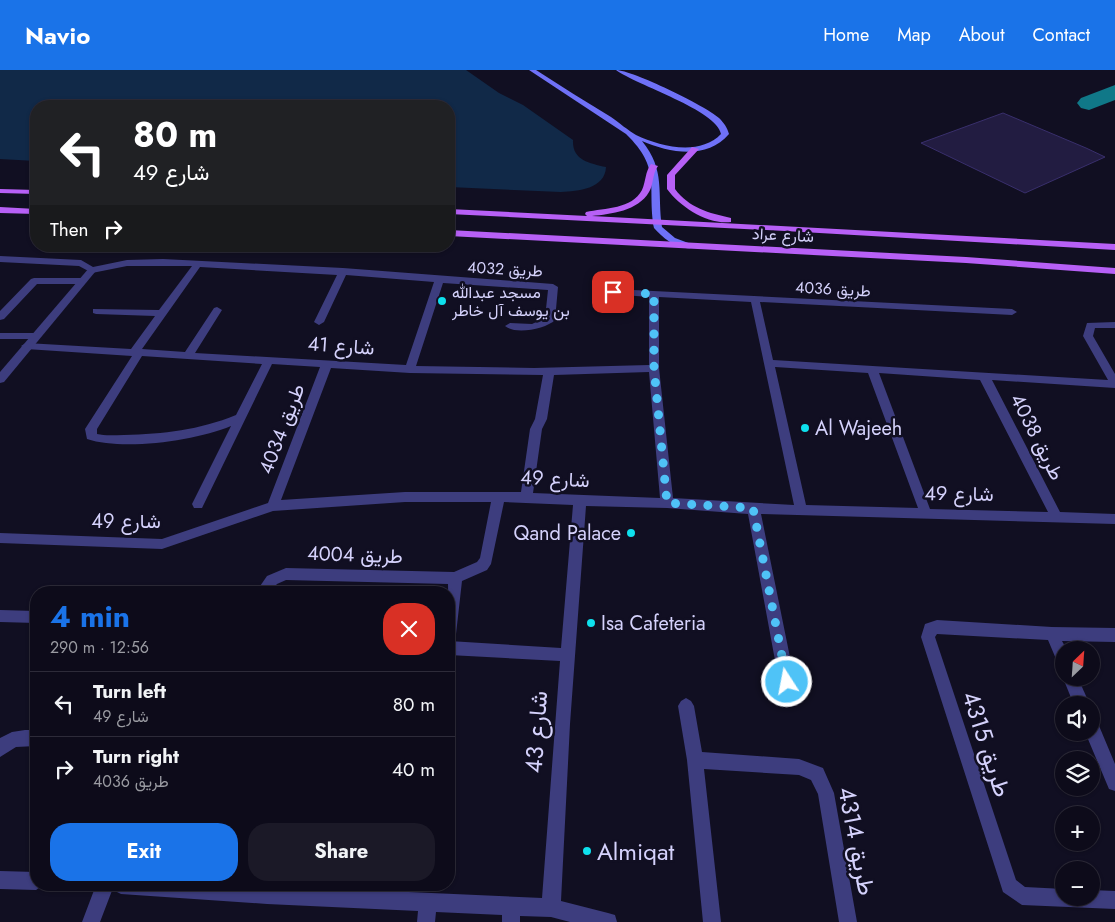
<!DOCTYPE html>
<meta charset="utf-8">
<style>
:root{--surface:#0d0b1a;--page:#1b1927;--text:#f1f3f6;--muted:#9a9ba2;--line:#2d2b39;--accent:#1a73e8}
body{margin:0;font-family:Jost,Vazirmatn,sans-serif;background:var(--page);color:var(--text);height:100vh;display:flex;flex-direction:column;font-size:19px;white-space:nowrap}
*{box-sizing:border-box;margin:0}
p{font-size:16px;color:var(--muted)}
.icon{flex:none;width:28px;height:28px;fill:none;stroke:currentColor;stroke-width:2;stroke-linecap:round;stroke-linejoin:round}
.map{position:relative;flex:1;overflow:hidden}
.sheet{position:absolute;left:30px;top:516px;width:425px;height:305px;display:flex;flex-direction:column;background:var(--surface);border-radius:20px;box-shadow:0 1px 4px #0004,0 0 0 1px var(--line)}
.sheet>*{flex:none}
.hud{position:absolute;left:30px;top:30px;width:425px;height:152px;border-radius:20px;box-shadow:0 1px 4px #0004,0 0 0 1px var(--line);background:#202124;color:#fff;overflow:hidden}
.needle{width:32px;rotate:25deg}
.buttons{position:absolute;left:1055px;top:571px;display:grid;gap:10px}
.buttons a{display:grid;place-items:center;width:45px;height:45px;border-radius:50%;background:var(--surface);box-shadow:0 1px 4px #0004,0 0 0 1px var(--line);font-size:25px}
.pin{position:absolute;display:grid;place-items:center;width:42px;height:42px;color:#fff;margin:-21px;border-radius:10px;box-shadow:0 2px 8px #0006}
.me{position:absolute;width:55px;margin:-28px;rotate:349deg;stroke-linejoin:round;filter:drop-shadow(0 0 4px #0008)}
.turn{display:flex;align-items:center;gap:18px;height:105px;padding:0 20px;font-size:22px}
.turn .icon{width:65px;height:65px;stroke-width:2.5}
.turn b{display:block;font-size:35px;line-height:42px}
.then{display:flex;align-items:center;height:48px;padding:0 20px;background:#0003;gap:10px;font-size:19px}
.round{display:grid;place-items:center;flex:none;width:52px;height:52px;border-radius:20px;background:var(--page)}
.headline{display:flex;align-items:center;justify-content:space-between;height:85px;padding:0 20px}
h1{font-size:30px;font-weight:700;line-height:38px;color:var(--accent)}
.cta{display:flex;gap:10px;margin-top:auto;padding:10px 20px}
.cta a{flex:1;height:58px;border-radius:20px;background:var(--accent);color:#fff;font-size:20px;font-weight:700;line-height:58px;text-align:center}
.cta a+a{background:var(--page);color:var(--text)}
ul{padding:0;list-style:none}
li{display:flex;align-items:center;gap:15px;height:65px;padding:0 20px;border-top:1px solid var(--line)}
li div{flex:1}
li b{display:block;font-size:19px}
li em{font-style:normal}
header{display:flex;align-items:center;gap:30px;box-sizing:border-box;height:70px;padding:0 25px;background:var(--accent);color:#fff}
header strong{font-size:24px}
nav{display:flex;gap:28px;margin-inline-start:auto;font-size:18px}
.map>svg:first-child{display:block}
.water{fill:#112948}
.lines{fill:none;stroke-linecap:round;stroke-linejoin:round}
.taxiway{fill:#107888;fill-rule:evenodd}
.building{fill:#221c41;stroke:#392f6c}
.minor{fill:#3d3d7e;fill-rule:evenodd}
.tertiary{fill:#3d3d7e;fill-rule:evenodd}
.secondary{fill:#6f71f7;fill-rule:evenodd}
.primary{fill:#b760f6;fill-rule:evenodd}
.route{stroke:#4fc3f7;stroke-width:9;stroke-dasharray:0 16.2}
.poi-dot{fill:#0ee0ed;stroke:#110f22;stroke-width:2}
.labels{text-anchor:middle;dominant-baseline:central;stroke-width:5;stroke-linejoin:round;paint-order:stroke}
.far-street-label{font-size:16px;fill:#d5d2fc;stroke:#110f22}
.far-poi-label{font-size:16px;fill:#d5d2fc;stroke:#110f22;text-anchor:start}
.street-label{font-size:20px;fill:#d5d2fc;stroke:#110f22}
.poi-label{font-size:20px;fill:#d5d2fc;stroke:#110f22;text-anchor:start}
.near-street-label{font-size:24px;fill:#d5d2fc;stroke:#110f22}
.near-poi-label{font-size:24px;fill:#d5d2fc;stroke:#110f22;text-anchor:start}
</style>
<header>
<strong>Navio</strong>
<nav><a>Home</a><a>Map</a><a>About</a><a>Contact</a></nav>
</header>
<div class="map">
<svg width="1115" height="852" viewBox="0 0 1115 852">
<rect width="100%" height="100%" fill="#110f22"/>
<path class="water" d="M0,0H466L499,23L523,35L573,70C572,90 589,93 606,97C605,119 578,121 561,122L449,117V36H36V91L0,89Z"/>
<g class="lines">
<polygon class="taxiway" points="1115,15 1115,30 1089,40 1081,38 1077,33 1081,28"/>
</g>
<polygon class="building" points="1003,43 1086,78 1105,87 1025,123 921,73"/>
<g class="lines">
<g class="minor">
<path d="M0,186L81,190L93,197L127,190L163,189L343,198L553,214L558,217L555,250C546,259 515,265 505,256L510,253L532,254L545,248L548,220L443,213L416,296L534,298L649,295V227L610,224V220L613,219L1012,239L1017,242L1012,245L760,232L773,290L1108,310L1083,266L1087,253L1115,252V258H1095L1093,266L1115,304V318L992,310L1060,442L1115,444V454L761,444L795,612L792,617L787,619L782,617L779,612L748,444L667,438L586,436L570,654L561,831L608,843L615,845L617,852H570L551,847L520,846V852H502V845L436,842L435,852H417L418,841L267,834L121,824L115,821L113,818L100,852H82L96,815H254L391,822L392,815H410L409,822L542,828L560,591L449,585V571L561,578L573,435L504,432L491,494L487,500L462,511L456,564L454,569L449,571L448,514L286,510L277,514L270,522H256L267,506L286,498L454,502L477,492L480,488L491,432H405L273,441L162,479L0,473V463L162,469L268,433L320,297L272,294L202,438H194L192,434L231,356C195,371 123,381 87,369L85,359L132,286L26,279L21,276L26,273L131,279L155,246L96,244L93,243V239L159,240L192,196H127L92,203L79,196L0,192ZM200,197L337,205L314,252L319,255L324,252L346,205L434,212L406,295L195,283L222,240L217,237L214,238L185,282L142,279ZM659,227L751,232L794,435L673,428L659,298ZM142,286L262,294L236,345C199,360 164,364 124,365C115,365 105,366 97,364V359ZM775,297L868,303L918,438L806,435ZM331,298L410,303L543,305L535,349L530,359L521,422H405L281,430ZM649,302L660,428L533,423L542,359L547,349L554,305ZM879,303L980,310L1048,442L930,439Z"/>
<polygon points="34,208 82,208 87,211 82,214 37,214 4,249 0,250 0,241 31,209"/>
<polygon points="0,263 34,263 39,266 34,269 0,269"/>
<polygon points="0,540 36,541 36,553 0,552"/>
<polygon points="937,550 1052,557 1115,558 1115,572 1062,571 1067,580 1064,580 1064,598 1059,596 1048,570 937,564 935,567 1016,810 1025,817 1064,819 1064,828 1091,828 1091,820 1115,821 1115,839 1022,835 1003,822 921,567 925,554"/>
<polygon points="1063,608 1078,608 1090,635 1074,635"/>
<polygon points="686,628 691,631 694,636 702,682 799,689 823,698 834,723 857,852 839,852 818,724 811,710 799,705 704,699 721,852 703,852 687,690 678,636 681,631"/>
<polygon points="1091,649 1097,651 1115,694 1115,721 1109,719 1085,662 1091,662"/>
<polygon points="25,660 36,660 36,676 16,677 0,687 0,668 12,662"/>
<polygon points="0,801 36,802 36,815 43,815 36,820 0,819"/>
</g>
<polygon class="tertiary" points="92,197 95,198 95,202 4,312 0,313 0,302 89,198"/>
<path class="secondary" d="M529,0H536C561,16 586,32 611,47C618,52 629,61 636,65C661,77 700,86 721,64C717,40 636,15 616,0C632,0 706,36 719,48C724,53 727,57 729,64C707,90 670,83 642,71C666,100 657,124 662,157L675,168L691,174V178C677,180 663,168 654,158C647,116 662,99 626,64Z"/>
<g class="primary">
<path d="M692,77L699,79L675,105V119C689,138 709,143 731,148V152C708,155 680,137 667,119V105Z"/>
<path d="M651,94L658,96C652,104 654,114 649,122C638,141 611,144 592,146L1115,174V180L785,161L449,144V139L587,146L585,144L586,142C605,138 632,139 642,120C646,111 645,102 651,94Z"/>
<polygon points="0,119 36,120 36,124 0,123"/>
<polygon points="0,137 36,139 36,144 0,143"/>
<polygon points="449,160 966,187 1115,198 1115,204 966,193 449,166"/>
</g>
</g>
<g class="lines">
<polyline class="route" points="613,222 654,224 654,298 667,433 753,438 787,612"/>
</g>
<g class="poi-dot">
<circle cx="442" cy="231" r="5"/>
<circle cx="805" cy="358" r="5"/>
<circle cx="631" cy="463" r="5"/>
<circle cx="591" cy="553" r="5"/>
<circle cx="587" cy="781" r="5"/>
</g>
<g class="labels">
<g class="far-street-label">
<text transform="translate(783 165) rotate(3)">شارع عراد</text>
<text transform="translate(505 199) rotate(3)">طريق 4032</text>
<text transform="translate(833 219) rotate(3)">طريق 4036</text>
</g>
<g class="far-poi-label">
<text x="452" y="222">مسجد عبدالله<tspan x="452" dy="18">بن يوسف آل خاطر</tspan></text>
</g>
<g class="street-label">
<text transform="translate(341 276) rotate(4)">شارع 41</text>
<text transform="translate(282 359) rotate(-69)">طريق 4034</text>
<text transform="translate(1037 367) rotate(63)">طريق 4038</text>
<text transform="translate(555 409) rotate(3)">شارع 49</text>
<text transform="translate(959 424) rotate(1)">شارع 49</text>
<text x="126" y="451">شارع 49</text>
<text transform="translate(355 485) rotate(2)">طريق 4004</text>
</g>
<g class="poi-label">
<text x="815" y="358">Al Wajeeh</text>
<text x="621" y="463" text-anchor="end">Qand Palace</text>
<text x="601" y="553">Isa Cafeteria</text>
</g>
<g class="near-street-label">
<text transform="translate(536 662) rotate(-86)">شارع 43</text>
<text transform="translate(987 674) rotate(72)">طريق 4315</text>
<text transform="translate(857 771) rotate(79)">طريق 4314</text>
</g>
<g class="near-poi-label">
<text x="597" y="781">Almiqat</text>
</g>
</g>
</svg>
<div class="buttons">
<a><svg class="needle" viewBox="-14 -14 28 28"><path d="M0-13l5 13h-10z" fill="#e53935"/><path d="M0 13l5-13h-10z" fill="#9a9ba2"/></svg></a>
<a><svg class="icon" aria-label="sound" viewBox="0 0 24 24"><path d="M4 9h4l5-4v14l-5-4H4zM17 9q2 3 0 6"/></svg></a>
<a><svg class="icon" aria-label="layers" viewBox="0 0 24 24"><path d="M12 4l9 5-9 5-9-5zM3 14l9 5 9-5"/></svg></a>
<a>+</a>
<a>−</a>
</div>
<div class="pin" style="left:613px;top:222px;background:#d93025"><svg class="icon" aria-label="arrive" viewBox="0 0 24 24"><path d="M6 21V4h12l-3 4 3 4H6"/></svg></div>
<svg class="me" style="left:787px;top:612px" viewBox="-20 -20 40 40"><circle r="17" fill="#4fc3f7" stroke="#fff" stroke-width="3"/><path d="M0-11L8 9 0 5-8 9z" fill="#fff"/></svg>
<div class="hud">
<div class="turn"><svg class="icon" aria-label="left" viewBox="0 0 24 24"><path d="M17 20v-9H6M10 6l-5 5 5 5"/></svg><div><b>80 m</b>شارع 49</div></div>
<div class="then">Then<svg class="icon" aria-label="right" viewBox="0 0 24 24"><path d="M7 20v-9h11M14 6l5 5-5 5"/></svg></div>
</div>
<section class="sheet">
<div class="headline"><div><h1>4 min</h1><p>290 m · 12:56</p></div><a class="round" style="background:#d93025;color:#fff"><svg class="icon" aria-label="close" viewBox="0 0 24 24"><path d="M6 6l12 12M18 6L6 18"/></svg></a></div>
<ul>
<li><svg class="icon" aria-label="left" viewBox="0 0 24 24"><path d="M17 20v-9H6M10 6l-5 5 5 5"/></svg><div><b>Turn left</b><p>شارع 49</p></div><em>80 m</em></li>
<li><svg class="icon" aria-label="right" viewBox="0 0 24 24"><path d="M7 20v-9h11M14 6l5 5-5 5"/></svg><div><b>Turn right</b><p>طريق 4036</p></div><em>40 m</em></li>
</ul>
<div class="cta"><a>Exit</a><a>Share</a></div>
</section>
</div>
